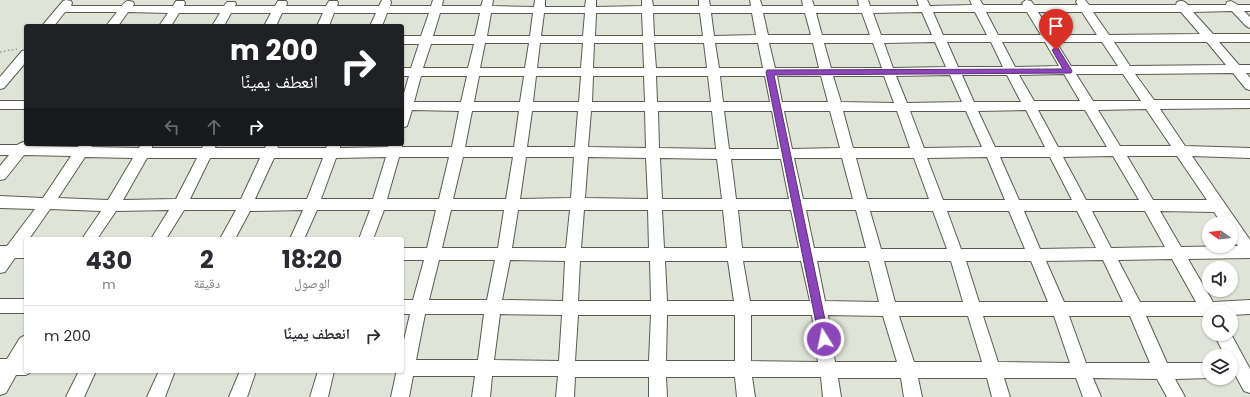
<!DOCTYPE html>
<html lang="ar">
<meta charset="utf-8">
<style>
:root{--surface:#fff;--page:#f7f7f7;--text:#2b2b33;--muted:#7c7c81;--line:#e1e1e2}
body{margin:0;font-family:Poppins,"Noto Naskh Arabic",sans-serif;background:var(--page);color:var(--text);direction:rtl;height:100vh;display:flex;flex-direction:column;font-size:15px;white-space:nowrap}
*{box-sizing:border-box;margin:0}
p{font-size:13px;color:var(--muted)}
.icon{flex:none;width:22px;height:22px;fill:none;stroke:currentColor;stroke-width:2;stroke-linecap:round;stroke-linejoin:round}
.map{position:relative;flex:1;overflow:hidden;direction:ltr}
.details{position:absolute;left:24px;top:237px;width:380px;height:136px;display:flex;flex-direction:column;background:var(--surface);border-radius:4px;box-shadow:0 1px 3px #0004;direction:rtl}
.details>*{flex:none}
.hud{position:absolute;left:24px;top:24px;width:380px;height:122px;border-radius:4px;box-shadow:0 1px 3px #0004;direction:rtl;background:#202124;color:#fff;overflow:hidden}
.needle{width:26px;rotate:285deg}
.controls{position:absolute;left:1202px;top:217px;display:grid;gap:8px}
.controls a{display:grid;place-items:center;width:36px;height:36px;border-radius:50%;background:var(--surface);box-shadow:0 1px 3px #0004;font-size:20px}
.pin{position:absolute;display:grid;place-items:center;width:34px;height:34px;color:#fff;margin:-41px -17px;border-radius:50% 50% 50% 0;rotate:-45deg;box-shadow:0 0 4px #0007}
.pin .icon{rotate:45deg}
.me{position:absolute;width:44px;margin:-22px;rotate:350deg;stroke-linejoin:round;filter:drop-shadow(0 0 3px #0008)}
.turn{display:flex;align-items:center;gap:14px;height:84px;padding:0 20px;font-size:18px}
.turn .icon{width:52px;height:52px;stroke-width:2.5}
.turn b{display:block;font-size:28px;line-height:34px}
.lanes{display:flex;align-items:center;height:38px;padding:0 20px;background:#0003;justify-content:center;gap:20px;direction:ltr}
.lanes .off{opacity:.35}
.eta{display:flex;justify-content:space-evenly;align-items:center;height:68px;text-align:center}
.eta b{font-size:24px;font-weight:700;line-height:28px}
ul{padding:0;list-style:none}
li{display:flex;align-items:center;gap:12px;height:60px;padding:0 20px;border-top:1px solid var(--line)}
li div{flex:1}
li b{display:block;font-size:15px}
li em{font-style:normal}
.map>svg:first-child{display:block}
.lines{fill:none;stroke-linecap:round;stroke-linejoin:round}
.minor-casing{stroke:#595c52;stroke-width:2}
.path{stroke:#989b91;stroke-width:1.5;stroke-dasharray:1.5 2.5;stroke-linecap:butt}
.minor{fill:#fff;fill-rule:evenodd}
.route{fill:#8b46b9;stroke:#5a2e78}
</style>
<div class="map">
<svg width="1250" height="397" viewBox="0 0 1250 397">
<rect width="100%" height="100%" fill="#e0e4d7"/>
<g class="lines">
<g class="minor-casing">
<g id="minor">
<path d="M66,0L71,1L72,3L71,6H122C125,1 127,0 133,2L134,4L133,6H173L176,1H184L185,3L184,6H224L227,2H235L236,4L235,6H275L278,1H286L287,3L286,6H326L329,1H337L338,3L337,6H379L382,0H390L391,2L390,6H431L433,0H443L442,6H481L483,0H493L492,6L534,7L535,0H545V7H585L586,0H596V7L642,6V0H652L653,6H699V0H709L710,6H751L750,0H760L762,6H803L802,0H812L814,6H859L858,0H868L870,6H919L917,0H927L930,6L972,5L970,0H980L983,5H1023L1022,3L1026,0L1031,1L1034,5H1078L1076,2L1077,0H1085L1089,5H1176L1177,2C1182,0 1184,1 1188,5H1226L1227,2L1231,1L1238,5H1250V11H1244L1250,17V28L1246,26L1232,11L1193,12L1213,34H1250V42H1219L1239,65H1250V73H1246L1250,78V90L1246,89L1233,73L1135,74L1154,100H1250V108L1160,109L1185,146L1250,148V158L1192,156L1250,240V258L1188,259L1213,302L1250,300V314L1231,315V312H1209V319L1204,316H1146L1167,363H1209V378H1211L1175,379L1185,397H1167L1157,379L1093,378L1101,397H1083L1076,378H1004L1010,397H992L987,378H918L922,397H904L901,378H838L841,397H823L821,377H752L755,397H737L735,377H666L667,397H649V377H575L574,397H556L558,376H492L490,397H472L475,376H413L409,397H391L396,374L395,371H402V349L410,314H402V300H413L424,260H402V248H427L436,210H384L373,239H359L370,210H317L304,239H290L303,210L250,211L235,239H220L236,210H184L166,239H151L169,210L116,211L97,239H82L101,211L50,209L29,239H26L24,246H26V258H15L5,272L0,273V246H7L35,209L0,208V196L43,198L71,156L24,155L5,179L0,180V166L9,155H0V145H17L23,142L29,146L78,147L80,144H90L92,147L139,148L141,144H152V148H202L204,144H216L215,148H265L267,144H277L278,148H326L328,144H340V148L388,147L389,144L402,143V147H452L459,111L412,110L407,126L402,128V100L409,76H402V68H411L419,44H402V36H421L429,13H387L382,26H370L376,13H334L329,26H317L323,13H282L276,26H264L271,13H231L224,26H212L220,13H179L171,26H159L168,13L128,12L118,26H106L117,12H65L54,26H42L63,1ZM922,12L932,35H881L873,13ZM933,12H975L987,35H943ZM986,12H1027L1041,35H998ZM1038,12H1082L1097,35H1052ZM1093,12H1181L1200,34L1109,35ZM440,13H480L475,36H433ZM491,13H533L530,36H487ZM544,13H585L583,36H541ZM596,13H642L643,36H595ZM653,13H700L703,36H654ZM711,13H752L756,35L714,36ZM763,13H805L811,35H768ZM816,13H862L870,35H822ZM935,42L946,67L893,68L884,43ZM947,42H991L1003,67H958ZM1002,42H1045L1059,66L1015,67ZM1056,42H1102L1118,66H1071ZM1114,42H1207L1226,65L1130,66ZM485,43H529L525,68H480ZM540,43H583L581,68H537ZM594,43H643L644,68H593ZM654,43H704L707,68H656ZM715,43H758L763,68H719ZM769,43H813L819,68H775ZM824,43H873L882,68H831ZM431,44H474L468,68H423ZM1064,74L1080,101H1034L1019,75ZM1076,74H1123L1141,101H1093ZM950,75L962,102L907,103L896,76ZM962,75H1007L1021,102H974ZM421,76H467L461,102H414ZM479,76H524L520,102H474ZM536,76H581L579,102H533ZM593,76H644L645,102H592ZM656,76H708L711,102H657ZM720,76H765L770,102H723ZM777,76H821L828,102H782ZM833,76H884L894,103L841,102ZM1146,109L1171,146H1120L1098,110ZM1026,110L1045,147H995L978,111ZM1038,110H1085L1107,147H1058ZM472,111H519L514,147H465ZM532,111H578L575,147H527ZM591,111H645L646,148L588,147ZM658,111H712L716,149L659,148ZM724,111H772L779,149H729ZM784,111H830L840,148L792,149ZM843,111H897L910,148H853ZM910,111H966L982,147L924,148ZM1113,156L1139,200H1086L1063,157ZM1127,156H1177L1207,200H1153ZM85,157L133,158L108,200L58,198ZM386,157L373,199H321L336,158ZM399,157H449L439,199H387ZM463,157H513L506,199H453ZM526,157H574L571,198L520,199ZM588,157L646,158L648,199L585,198ZM987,157L1005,200H943L927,158ZM1000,157H1050L1072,200H1019ZM147,158H197L176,199L123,200ZM210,158H260L241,199H190ZM274,158H323L307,199H255ZM660,158L717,159L722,199H662ZM794,158H842L853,199H803ZM856,158H914L929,199H867ZM731,159H781L789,199H736ZM451,210H504L498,248H442ZM518,210H570L566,248H512ZM584,210H648L649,248H581ZM662,210H723L727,248H664ZM738,210H791L799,248H742ZM806,210H856L866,248H814ZM870,211H933L947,249H881ZM947,211H1009L1025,249H961ZM1024,211H1077L1096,248L1040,249ZM1092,211H1145L1165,247L1111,248ZM1160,211L1214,212L1222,224H1231V237L1238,246L1181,247ZM1172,259L1196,302H1140L1118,260ZM439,260H495L487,300H429ZM510,260L565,261L563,301L502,300ZM1103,260L1123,302H1064L1046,261ZM580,261H650L651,301H578ZM665,261H728L734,301H667ZM743,261H801L810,301H750ZM817,261H869L879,302L825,301ZM884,261H951L963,302H895ZM966,261H1031L1048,302H979ZM425,314H484L478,360H416ZM500,314L562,315L559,361L494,360ZM578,315H651L649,361H575ZM667,315H735V361H666ZM751,315H812L818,362L751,361ZM828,315L883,316L897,362H835ZM899,316H968L982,362H914ZM983,316H1054L1070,363L998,362ZM1069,316H1130L1150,363H1086Z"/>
<polygon points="26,50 26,62 4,88 0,89 0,77 22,51"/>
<rect x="0" y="101" width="26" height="8"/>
<rect x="0" y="299" width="26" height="14"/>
<polygon points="1214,334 1231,334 1250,369 1250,393 1244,391 1231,367 1231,356 1225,356"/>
<polygon points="26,335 26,371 33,371 26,375 16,375 6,393 0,395 0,359 7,359 20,338"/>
<polygon points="79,371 96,371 84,397 66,397"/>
<polygon points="159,371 175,371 165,397 147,397"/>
<polygon points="240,371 256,371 247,397 229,397"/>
<polygon points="318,371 334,371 328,397 310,397"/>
</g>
</g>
<polyline class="path" points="0,52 17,49"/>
<use href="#minor" class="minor"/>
</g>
<polygon class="route" points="1056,47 1058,48 1072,71 1071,73 774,75 829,339 828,343 824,344 820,343 766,72 767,70 1063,69 1052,50"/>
</svg>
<div class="controls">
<a><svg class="needle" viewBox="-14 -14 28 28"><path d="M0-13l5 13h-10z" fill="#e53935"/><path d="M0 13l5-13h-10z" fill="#7c7c81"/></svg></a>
<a><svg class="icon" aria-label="sound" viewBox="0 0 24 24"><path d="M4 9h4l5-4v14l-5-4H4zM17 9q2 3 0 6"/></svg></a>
<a><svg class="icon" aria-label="search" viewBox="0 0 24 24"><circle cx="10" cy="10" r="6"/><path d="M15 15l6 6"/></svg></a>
<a><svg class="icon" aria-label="layers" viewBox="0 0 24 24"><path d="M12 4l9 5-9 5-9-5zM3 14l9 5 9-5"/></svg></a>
</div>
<div class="pin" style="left:1056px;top:50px;background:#d93025"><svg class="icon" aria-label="arrive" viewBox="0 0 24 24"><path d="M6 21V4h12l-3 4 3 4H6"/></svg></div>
<svg class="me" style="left:824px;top:339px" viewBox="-20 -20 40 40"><circle r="17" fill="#8b46b9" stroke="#fff" stroke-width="3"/><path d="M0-11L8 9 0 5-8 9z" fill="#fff"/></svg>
<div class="hud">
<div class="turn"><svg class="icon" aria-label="right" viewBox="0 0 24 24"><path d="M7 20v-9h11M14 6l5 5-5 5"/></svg><div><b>200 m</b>انعطف يمينًا</div></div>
<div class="lanes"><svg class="icon off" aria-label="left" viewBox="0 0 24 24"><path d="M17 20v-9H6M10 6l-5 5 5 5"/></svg><svg class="icon off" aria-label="ahead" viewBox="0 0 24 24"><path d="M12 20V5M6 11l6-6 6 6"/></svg><svg class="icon" aria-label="right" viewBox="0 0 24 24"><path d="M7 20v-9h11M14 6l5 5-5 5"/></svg></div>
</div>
<section class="details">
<div class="eta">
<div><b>18:20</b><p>الوصول</p></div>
<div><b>2</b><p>دقيقة</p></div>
<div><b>430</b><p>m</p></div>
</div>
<ul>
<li><svg class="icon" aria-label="right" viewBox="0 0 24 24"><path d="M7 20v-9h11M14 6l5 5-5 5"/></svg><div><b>انعطف يمينًا</b></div><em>200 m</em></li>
</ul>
</section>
</div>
